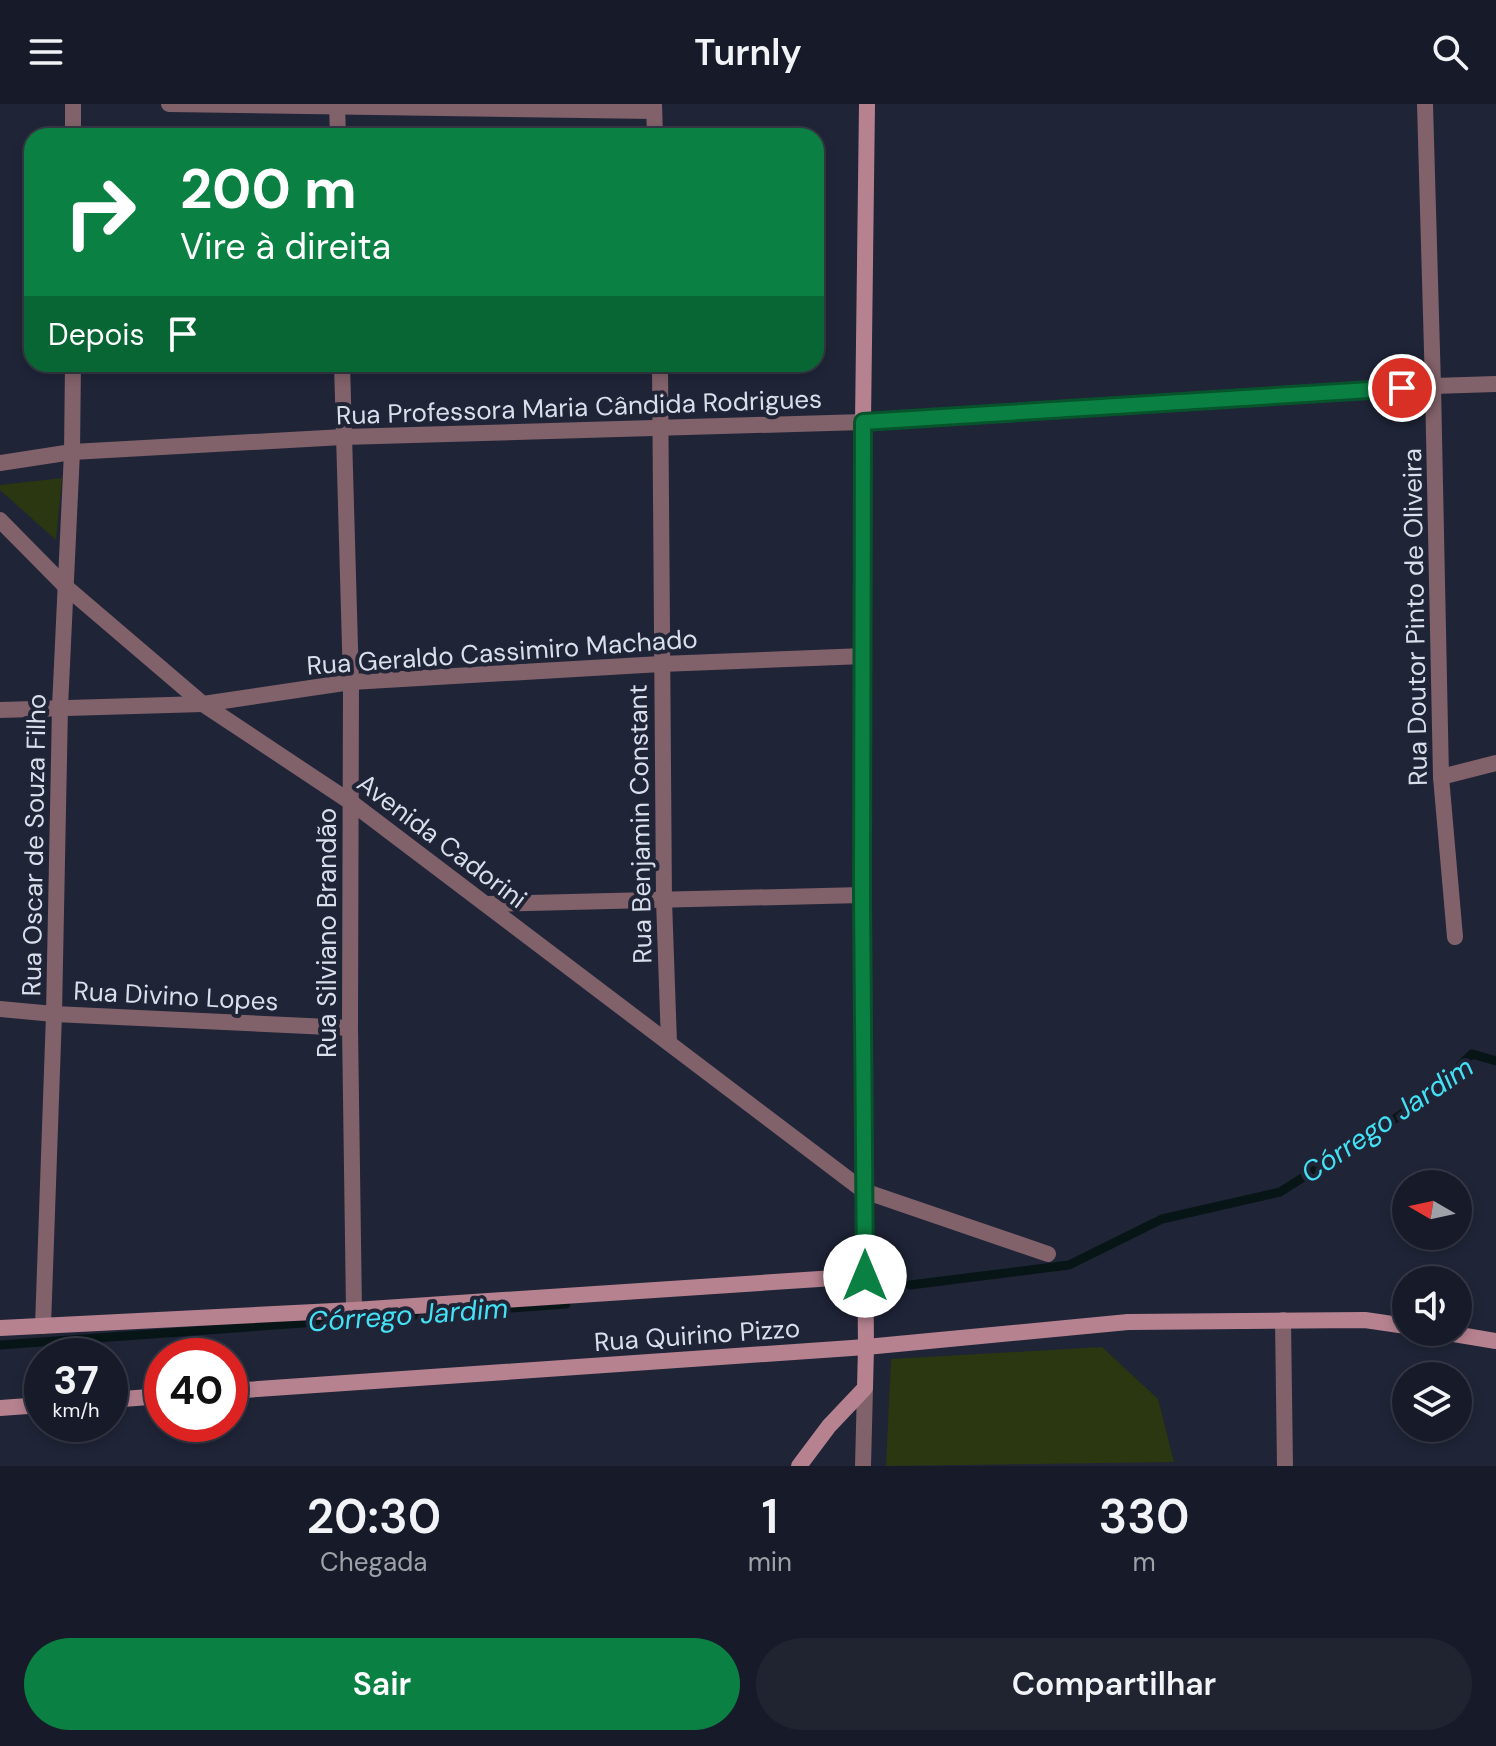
<!DOCTYPE html>
<html lang="pt">
<meta charset="utf-8">
<style>
:root{--surface:#171b29;--page:#202431;--text:#f1f3f6;--muted:#9ea1a8;--line:#363946;--accent:#0b8043}
body{margin:0;font-family:"DM Sans",sans-serif;background:var(--page);color:var(--text);height:100vh;display:flex;flex-direction:column;font-size:30px;white-space:nowrap}
*{box-sizing:border-box;margin:0}
p{font-size:26px;color:var(--muted)}
.icon{flex:none;width:44px;height:44px;fill:none;stroke:currentColor;stroke-width:2;stroke-linecap:round;stroke-linejoin:round}
.map{position:relative;height:1362px;overflow:hidden}
.drawer{display:flex;flex-direction:column;background:var(--surface);flex:1}
.drawer>*{flex:none}
.top-card{position:absolute;left:24px;top:24px;width:800px;height:244px;border-radius:24px;box-shadow:0 4px 12px #0003,0 0 0 2px var(--line);background:#0b8043;color:#fff;overflow:hidden}
.needle{width:52px;rotate:279deg}
.controls{position:absolute;left:1392px;top:1066px;display:grid;gap:16px}
.controls a{display:grid;place-items:center;width:80px;height:80px;border-radius:50%;background:var(--surface);box-shadow:0 4px 12px #0003,0 0 0 2px var(--line);font-size:40px}
.speed{position:absolute;left:24px;top:1234px;display:flex;gap:16px;font-size:40px;font-weight:700;text-align:center}
.speed>*{display:grid;place-content:center;width:104px;height:104px;border-radius:50%;background:var(--surface);box-shadow:0 4px 12px #0003,0 0 0 2px var(--line);line-height:1}
.speed small{font-size:20px;font-weight:400}
.speed .limit{border:12px solid #d22;background:#fff;color:#111}
.pin{position:absolute;display:grid;place-items:center;width:68px;height:68px;color:#fff;margin:-34px;border:4px solid #fff;border-radius:50%;box-shadow:0 2px 8px #0007}
.me{position:absolute;width:88px;margin:-44px;rotate:0deg;stroke-linejoin:round;filter:drop-shadow(0 0 6px #0008)}
.turn{display:flex;align-items:center;gap:28px;height:168px;padding:0 24px;font-size:36px}
.turn .icon{width:104px;height:104px;stroke-width:2.5}
.turn b{display:block;font-size:56px;line-height:68px}
.then{display:flex;align-items:center;height:76px;padding:0 24px;background:#0003;gap:16px;font-size:30px}
.eta{display:flex;justify-content:space-evenly;align-items:center;height:136px;text-align:center}
.eta b{font-size:48px;font-weight:600;line-height:56px}
.primary-button{display:flex;gap:16px;margin-top:auto;padding:16px 24px}
.primary-button a{flex:1;height:92px;border-radius:48px;background:var(--accent);color:#fff;font-size:32px;font-weight:600;line-height:92px;text-align:center}
.primary-button a+a{background:var(--page);color:var(--text)}
header{display:flex;justify-content:space-between;align-items:center;height:104px;padding:0 24px;background:var(--surface);font-size:36px;font-weight:600}
.map>svg:first-child{display:block}
.green{fill:#2a3710}
.lines{fill:none;stroke-linecap:round;stroke-linejoin:round}
.stream{stroke:#081517;stroke-width:9}
.street{stroke:#81616a;stroke-width:16}
.secondary{stroke:#b68290;stroke-width:16}
.route-casing{stroke:#07532c;stroke-width:20}
.route{stroke:#0b8043;stroke-width:14}
.labels{text-anchor:middle;dominant-baseline:central;stroke-width:8;stroke-linejoin:round;paint-order:stroke}
.street-label{font-size:26px;fill:#d9deeb;stroke:#1f2437}
.water-label{font-size:28px;font-style:italic;fill:#44e0f3;stroke:#1f2437}
</style>
<header><svg class="icon" aria-label="menu" viewBox="0 0 24 24"><path d="M4 6h16M4 12h16M4 18h16"/></svg>Turnly<svg class="icon" aria-label="search" viewBox="0 0 24 24"><circle cx="10" cy="10" r="6"/><path d="M15 15l6 6"/></svg></header>
<div class="map">
<svg width="1496" height="1362" viewBox="0 0 1496 1362">
<rect width="100%" height="100%" fill="#1f2437"/>
<g class="green">
<polygon points="62,374 56,436 0,386 0,381"/>
<polygon points="1102,1243 1158,1295 1174,1358 886,1362 891,1255"/>
</g>
<g class="lines">
<g class="stream">
<polyline points="910,1181 1069,1161 1162,1115 1280,1088 1389,1019 1429,991 1472,950 1496,957"/>
<polyline points="0,1241 566,1200"/>
</g>
<g class="street">
<polyline points="169,0 654,7"/>
<polyline points="337,0 338,32"/>
<polyline points="654,0 655,32"/>
<polyline points="1425,0 1433,282 1441,673 1455,833"/>
<polyline points="73,32 73,0"/>
<polyline points="342,260 351,578 350,924 354,1206"/>
<polyline points="660,260 664,796 669,939"/>
<polyline points="0,359 72,348 343,333 863,318 1433,282 1496,280"/>
<polyline points="0,416 66,483 203,600 352,699 864,1087 1048,1150"/>
<polyline points="0,606 203,600 351,578 661,560 864,552"/>
<polyline points="1441,673 1496,659"/>
<polyline points="487,800 862,791"/>
<polyline points="0,905 54,910 350,924"/>
<polyline points="1283,1216 1285,1362"/>
<polyline points="43,1222 54,910 60,603 72,348 73,260"/>
<polyline points="863,1362 865,1284"/>
</g>
<g class="secondary">
<polyline points="0,1224 354,1206 865,1172"/>
<polyline points="1442,1228 1496,1237"/>
<polyline points="230,1287 866,1243 1128,1218 1365,1216 1406,1222"/>
<polyline points="110,1296 162,1292"/>
<polyline points="0,1304 42,1301"/>
<polyline points="799,1362 829,1322 865,1284 866,1243 862,791 863,318 867,0"/>
</g>
</g>
<g class="lines">
<g class="route-casing">
<polyline id="route" points="865,1172 862,791 863,318 1402,284"/>
</g>
<use href="#route" class="route"/>
</g>
<g class="labels">
<g class="street-label">
<text transform="translate(579 303) rotate(-2)">Rua Professora Maria Cândida Rodrigues</text>
<text transform="translate(1415 513) rotate(-91)">Rua Doutor Pinto de Oliveira</text>
<text transform="translate(502 548) rotate(-4)">Rua Geraldo Cassimiro Machado</text>
<text transform="translate(640 720) rotate(-91)">Rua Benjamin Constant</text>
<text transform="translate(442 737) rotate(37)">Avenida Cadorini</text>
<text transform="translate(34 741) rotate(-89)">Rua Oscar de Souza Filho</text>
<text transform="translate(327 829) rotate(-90)">Rua Silviano Brandão</text>
<text transform="translate(176 892) rotate(3)">Rua Divino Lopes</text>
<text transform="translate(697 1231) rotate(-4)">Rua Quirino Pizzo</text>
</g>
<g class="water-label">
<text transform="translate(1387 1016) rotate(-34)">Córrego Jardim</text>
<text transform="translate(408 1211) rotate(-4)">Córrego Jardim</text>
</g>
</g>
</svg>
<div class="controls">
<a><svg class="needle" viewBox="-14 -14 28 28"><path d="M0-13l5 13h-10z" fill="#e53935"/><path d="M0 13l5-13h-10z" fill="#9ea1a8"/></svg></a>
<a><svg class="icon" aria-label="sound" viewBox="0 0 24 24"><path d="M4 9h4l5-4v14l-5-4H4zM17 9q2 3 0 6"/></svg></a>
<a><svg class="icon" aria-label="layers" viewBox="0 0 24 24"><path d="M12 4l9 5-9 5-9-5zM3 14l9 5 9-5"/></svg></a>
</div>
<div class="speed"><div>37<small>km/h</small></div><div class="limit">40</div></div>
<div class="pin" style="left:1402px;top:284px;background:#d93025"><svg class="icon" aria-label="arrive" viewBox="0 0 24 24"><path d="M6 21V4h12l-3 4 3 4H6"/></svg></div>
<svg class="me" style="left:865px;top:1172px" viewBox="-20 -20 40 40"><circle r="19" fill="#fff"/><path d="M0-13L10 11 0 6-10 11z" fill="#0b8043"/></svg>
<div class="top-card">
<div class="turn"><svg class="icon" aria-label="right" viewBox="0 0 24 24"><path d="M7 20v-9h11M14 6l5 5-5 5"/></svg><div><b>200 m</b>Vire à direita</div></div>
<div class="then">Depois<svg class="icon" aria-label="arrive" viewBox="0 0 24 24"><path d="M6 21V4h12l-3 4 3 4H6"/></svg></div>
</div>
</div>
<section class="drawer">
<div class="eta">
<div><b>20:30</b><p>Chegada</p></div>
<div><b>1</b><p>min</p></div>
<div><b>330</b><p>m</p></div>
</div>
<div class="primary-button"><a>Sair</a><a>Compartilhar</a></div>
</section>
